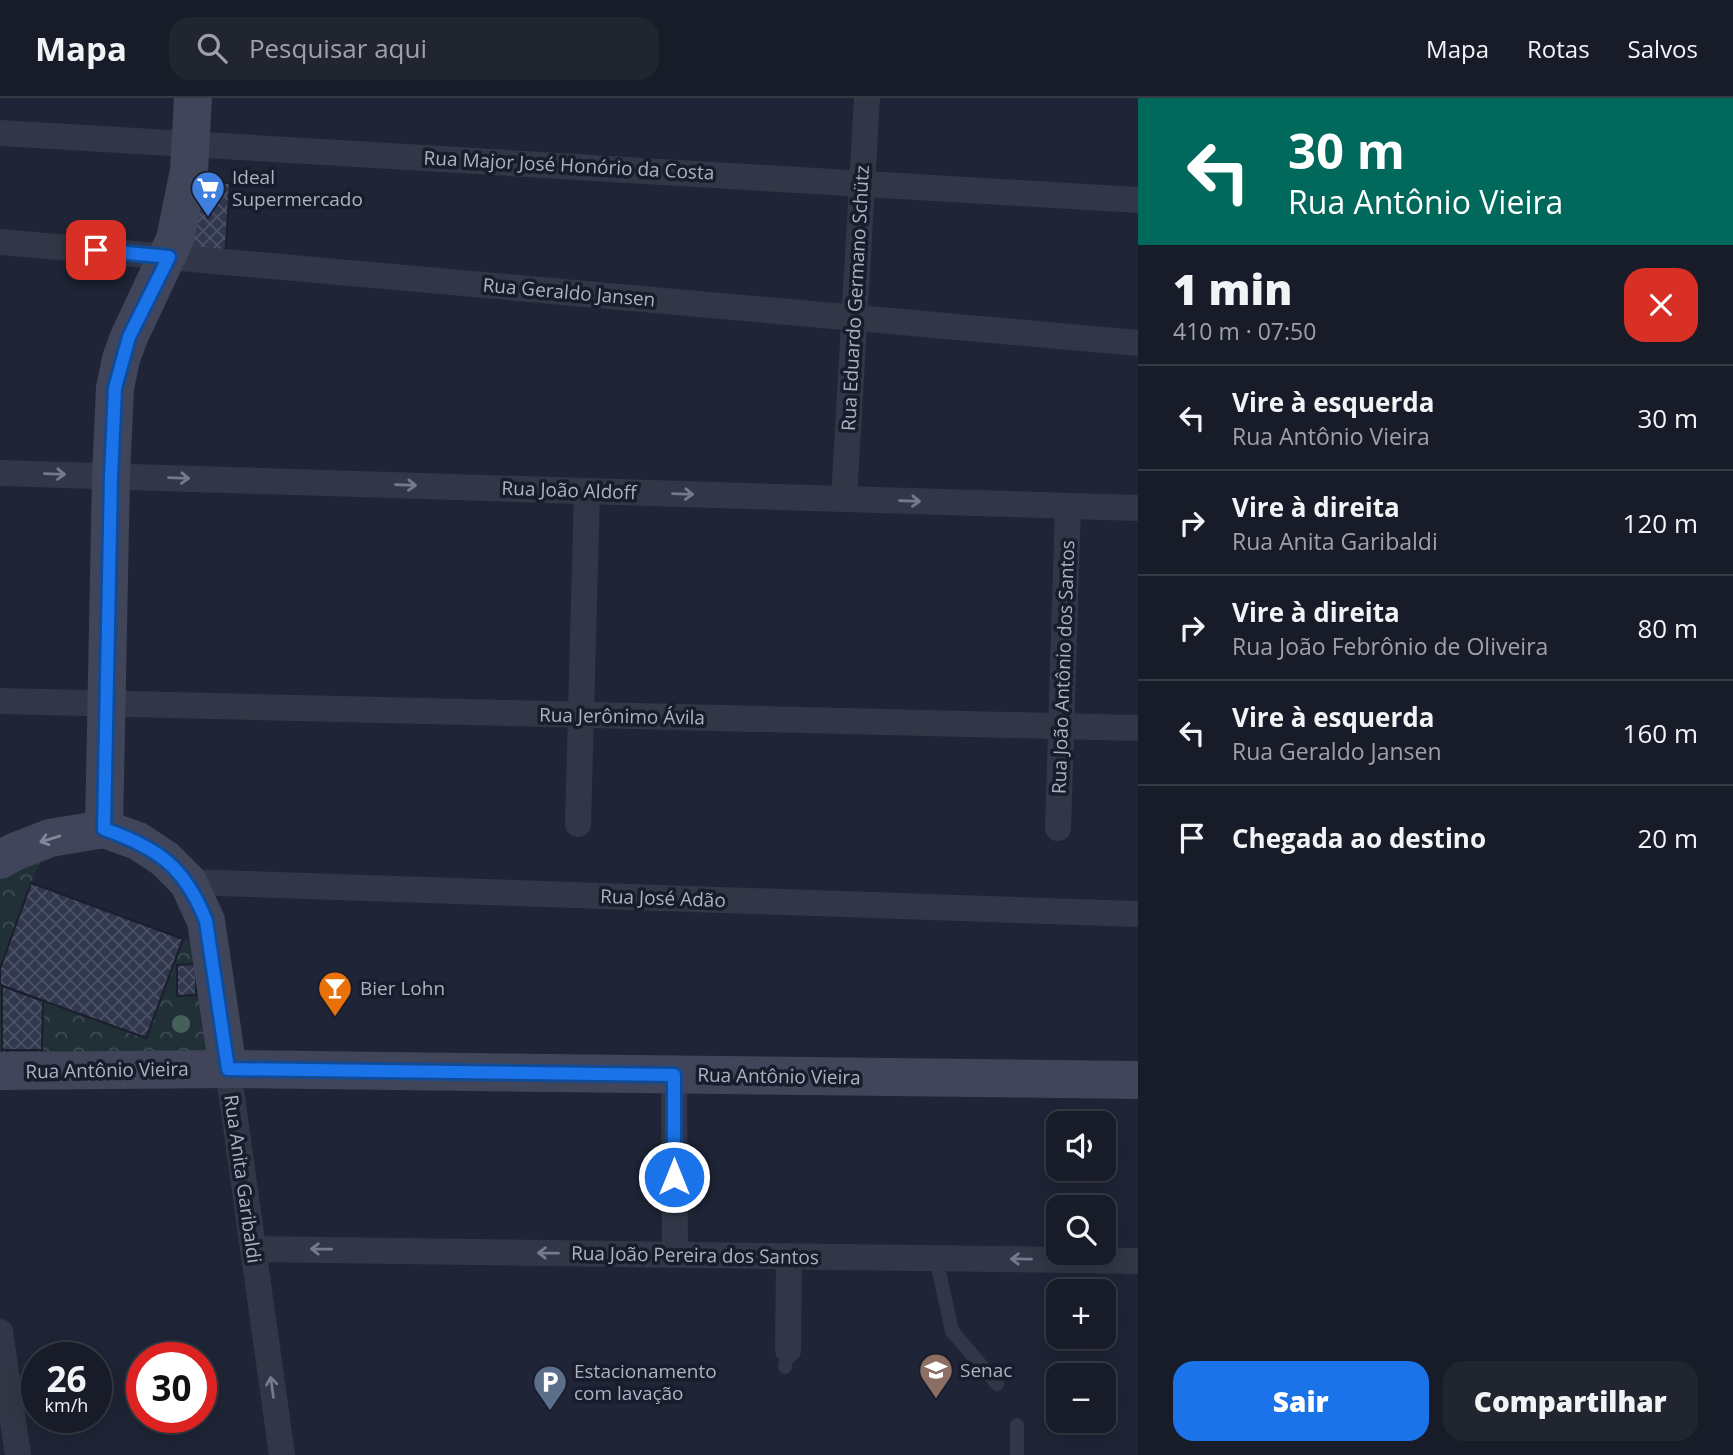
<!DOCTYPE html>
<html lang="pt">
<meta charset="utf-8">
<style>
:root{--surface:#171c28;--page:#202530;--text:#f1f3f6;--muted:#9ea1a8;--line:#363a45;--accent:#1a73e8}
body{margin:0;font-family:"Open Sans",sans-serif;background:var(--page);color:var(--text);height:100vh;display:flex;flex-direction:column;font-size:26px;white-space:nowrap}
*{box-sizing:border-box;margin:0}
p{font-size:23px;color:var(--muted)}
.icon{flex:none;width:38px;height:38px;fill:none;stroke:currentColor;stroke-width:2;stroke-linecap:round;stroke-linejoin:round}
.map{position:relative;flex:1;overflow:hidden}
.panel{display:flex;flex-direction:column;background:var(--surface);width:595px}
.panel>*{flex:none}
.hud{background:#00695c;color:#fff;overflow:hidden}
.fabs{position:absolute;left:1046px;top:1013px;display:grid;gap:14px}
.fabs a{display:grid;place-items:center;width:70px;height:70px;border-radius:14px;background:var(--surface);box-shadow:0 4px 18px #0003,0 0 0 2px var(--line);font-size:35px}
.speed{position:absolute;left:21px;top:1244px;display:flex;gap:14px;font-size:35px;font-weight:700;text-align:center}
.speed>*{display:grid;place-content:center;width:91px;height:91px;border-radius:50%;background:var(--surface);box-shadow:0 4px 18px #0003,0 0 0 2px var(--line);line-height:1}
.speed small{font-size:18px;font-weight:400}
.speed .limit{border:10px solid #d22;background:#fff;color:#111}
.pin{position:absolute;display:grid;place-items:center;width:60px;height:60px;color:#fff;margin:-30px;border-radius:14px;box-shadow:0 4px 10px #0006}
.me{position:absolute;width:77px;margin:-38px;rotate:0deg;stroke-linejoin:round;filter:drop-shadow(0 0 5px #0008)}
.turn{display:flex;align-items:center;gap:24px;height:147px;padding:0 35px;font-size:32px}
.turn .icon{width:91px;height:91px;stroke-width:2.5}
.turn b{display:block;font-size:49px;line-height:60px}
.round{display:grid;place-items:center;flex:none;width:74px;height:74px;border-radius:21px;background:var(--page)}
.overview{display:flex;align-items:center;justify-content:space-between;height:119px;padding:0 35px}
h1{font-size:42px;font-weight:800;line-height:52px}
.action{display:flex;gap:14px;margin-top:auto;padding:14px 35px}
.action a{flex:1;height:80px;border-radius:21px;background:var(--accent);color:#fff;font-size:28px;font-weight:800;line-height:80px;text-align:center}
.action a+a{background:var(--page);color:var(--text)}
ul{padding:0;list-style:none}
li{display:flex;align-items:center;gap:21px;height:105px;padding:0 35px;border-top:2px solid var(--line)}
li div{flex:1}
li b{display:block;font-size:26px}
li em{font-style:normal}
header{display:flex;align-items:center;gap:42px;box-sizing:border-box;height:98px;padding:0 35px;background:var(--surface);border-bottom:2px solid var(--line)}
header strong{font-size:33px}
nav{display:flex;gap:38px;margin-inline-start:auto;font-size:24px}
.search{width:490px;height:63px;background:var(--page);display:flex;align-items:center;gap:18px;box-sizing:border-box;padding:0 24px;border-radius:21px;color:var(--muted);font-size:26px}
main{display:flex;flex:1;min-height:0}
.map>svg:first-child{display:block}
.park{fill:url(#park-crowns)}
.building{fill:url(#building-cross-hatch);stroke:#1a1e2d;stroke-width:2}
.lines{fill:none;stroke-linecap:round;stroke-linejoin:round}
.lane{stroke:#323747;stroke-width:14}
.street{stroke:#323747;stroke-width:26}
.secondary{stroke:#40455a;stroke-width:38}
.tree{fill:#45625a}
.oneway{stroke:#757a8c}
.oneway2{stroke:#81869a}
.route-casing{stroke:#114b97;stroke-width:18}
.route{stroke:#1a73e8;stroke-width:12}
.labels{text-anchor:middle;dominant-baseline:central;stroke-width:7;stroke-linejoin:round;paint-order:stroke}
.street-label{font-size:19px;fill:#acb1c4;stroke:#181c2b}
.poi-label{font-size:19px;fill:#acb1c4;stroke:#181c2b;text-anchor:start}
</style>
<header>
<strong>Mapa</strong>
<div class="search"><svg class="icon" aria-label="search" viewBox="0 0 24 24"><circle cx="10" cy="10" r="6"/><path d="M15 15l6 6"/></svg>Pesquisar aqui</div>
<nav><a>Mapa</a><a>Rotas</a><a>Salvos</a></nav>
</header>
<main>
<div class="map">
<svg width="1138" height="1357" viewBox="0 0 1138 1357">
<defs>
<pattern id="park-crowns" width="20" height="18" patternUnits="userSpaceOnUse" patternTransform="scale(1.75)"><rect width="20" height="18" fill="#213037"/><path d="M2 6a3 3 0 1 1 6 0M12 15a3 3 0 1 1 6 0" fill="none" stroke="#3f4c52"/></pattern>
<pattern id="building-cross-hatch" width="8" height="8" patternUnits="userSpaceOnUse" patternTransform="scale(1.75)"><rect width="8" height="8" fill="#31384d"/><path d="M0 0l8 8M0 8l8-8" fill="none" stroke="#4c5265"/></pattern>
</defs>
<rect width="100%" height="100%" fill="#1f2536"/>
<g class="park">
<polygon points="43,755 0,871 0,775"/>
<polygon points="183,841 199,844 210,957 0,957 0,887 145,940"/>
</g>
<g class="building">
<polygon points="191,84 230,85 225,160 184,156"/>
<polygon points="31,785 183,841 146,940 0,887 0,871"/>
<polygon points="196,866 196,897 177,898 177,867"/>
<polygon points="2,888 43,903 42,952 2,952"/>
</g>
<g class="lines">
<g class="lane">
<polyline points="936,1160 952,1233 997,1286"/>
<polyline points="785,1269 788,1252"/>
<polyline points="1017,1327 1017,1357"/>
</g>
<g class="street">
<polyline points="0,35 1138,102"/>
<polyline points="0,144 1138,245"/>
<polyline points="0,375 1138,410"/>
<polyline points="844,401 867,0"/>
<polyline points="0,603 1138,630"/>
<polyline points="578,726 587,393"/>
<polyline points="1058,730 1068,408"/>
<polyline points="188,784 1138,816"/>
<polyline points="228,971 282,1357"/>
<polyline points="674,977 675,1156"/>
<polyline points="253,1151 1138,1163"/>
<polyline points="0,1234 18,1357"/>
<polyline points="788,1252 789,1158"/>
</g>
<g class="secondary">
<polyline points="104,731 111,378 115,290 121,261 129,239 175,141 189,73 193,0"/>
<polyline points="0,762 14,754 50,740 104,731 138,743 165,761 188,784 206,823 228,971"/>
<polyline points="0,973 228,971 1138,982"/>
</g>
</g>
<circle class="tree" cx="181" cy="926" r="9"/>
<defs><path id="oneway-shaft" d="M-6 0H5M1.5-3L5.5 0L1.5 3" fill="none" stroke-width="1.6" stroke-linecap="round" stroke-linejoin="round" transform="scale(1.75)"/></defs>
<g class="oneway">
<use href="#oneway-shaft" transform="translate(55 376) rotate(2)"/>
<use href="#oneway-shaft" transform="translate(179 380) rotate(2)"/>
<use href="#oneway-shaft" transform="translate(406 387) rotate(2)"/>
<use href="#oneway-shaft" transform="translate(683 396) rotate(2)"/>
<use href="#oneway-shaft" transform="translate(910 403) rotate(2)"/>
<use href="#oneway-shaft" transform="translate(321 1151) rotate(-179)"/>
<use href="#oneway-shaft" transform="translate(548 1155) rotate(-179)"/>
<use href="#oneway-shaft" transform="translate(1021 1161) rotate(-179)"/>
<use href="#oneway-shaft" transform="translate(272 1289) rotate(-98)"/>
</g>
<use class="oneway2" href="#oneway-shaft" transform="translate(50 741) rotate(163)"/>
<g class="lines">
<g class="route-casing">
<path id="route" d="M96,152L169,159L129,239L115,290L111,378L104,731C158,750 185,769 206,823L228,971L674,977V1079"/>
</g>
<use href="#route" class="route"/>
</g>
<defs>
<g id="supermarket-pin" transform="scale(1.75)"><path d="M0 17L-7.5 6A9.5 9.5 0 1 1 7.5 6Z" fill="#3f7fe0" stroke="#181c2b"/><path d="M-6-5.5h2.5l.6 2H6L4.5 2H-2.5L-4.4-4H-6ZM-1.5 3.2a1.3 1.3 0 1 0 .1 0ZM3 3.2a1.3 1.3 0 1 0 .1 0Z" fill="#fff"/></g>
<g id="bar-pin" transform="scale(1.75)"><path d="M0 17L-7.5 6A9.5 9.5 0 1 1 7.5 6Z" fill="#e8710a" stroke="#181c2b"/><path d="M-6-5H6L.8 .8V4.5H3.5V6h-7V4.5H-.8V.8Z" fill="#fff"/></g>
<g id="university-pin" transform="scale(1.75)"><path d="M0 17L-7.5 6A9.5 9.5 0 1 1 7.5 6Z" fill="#8d6e63" stroke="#181c2b"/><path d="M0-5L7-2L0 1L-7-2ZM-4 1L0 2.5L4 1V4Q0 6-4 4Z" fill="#fff"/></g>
<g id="parking-pin" transform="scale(1.75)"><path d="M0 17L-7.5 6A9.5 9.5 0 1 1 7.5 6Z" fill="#5c6f8a" stroke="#181c2b"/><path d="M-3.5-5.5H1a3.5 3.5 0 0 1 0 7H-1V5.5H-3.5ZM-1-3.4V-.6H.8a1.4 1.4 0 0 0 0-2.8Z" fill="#fff"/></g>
</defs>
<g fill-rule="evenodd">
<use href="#supermarket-pin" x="208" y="90"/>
<use href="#bar-pin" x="335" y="890"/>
<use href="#university-pin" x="936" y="1272"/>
<use href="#parking-pin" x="550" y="1284"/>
</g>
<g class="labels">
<g class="street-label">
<text transform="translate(569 67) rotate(3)">Rua Major José Honório da Costa</text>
<text transform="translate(569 194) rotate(5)">Rua Geraldo Jansen</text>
<text transform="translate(855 200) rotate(-87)">Rua Eduardo Germano Schütz</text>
<text transform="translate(569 392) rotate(2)">Rua João Aldoff</text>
<text transform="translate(1063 569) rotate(-88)">Rua João Antônio dos Santos</text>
<text transform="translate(622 618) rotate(1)">Rua Jerônimo Ávila</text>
<text transform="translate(663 800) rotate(2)">Rua José Adão</text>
<text transform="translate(107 972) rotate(-1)">Rua Antônio Vieira</text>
<text transform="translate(779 978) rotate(1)">Rua Antônio Vieira</text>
<text transform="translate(243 1081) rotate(82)">Rua Anita Garibaldi</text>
<text transform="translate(695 1157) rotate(1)">Rua João Pereira dos Santos</text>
</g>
<g class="poi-label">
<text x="232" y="79">Ideal<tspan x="232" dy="22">Supermercado</tspan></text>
<text x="360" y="890">Bier Lohn</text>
<text x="960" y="1272">Senac</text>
<text x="574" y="1273">Estacionamento<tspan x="574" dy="22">com lavação</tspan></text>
</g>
</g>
</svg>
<div class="fabs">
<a><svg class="icon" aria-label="sound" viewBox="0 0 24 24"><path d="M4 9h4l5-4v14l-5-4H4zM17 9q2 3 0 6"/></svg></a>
<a><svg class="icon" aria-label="search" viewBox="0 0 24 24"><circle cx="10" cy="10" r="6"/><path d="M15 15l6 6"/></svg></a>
<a>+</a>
<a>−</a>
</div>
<div class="speed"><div>26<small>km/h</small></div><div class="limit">30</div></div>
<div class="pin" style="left:96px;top:152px;background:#d93025"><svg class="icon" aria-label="arrive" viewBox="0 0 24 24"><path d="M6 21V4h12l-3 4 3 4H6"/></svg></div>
<svg class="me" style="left:674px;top:1079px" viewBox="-20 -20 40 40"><circle r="17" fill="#1a73e8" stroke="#fff" stroke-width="3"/><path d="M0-11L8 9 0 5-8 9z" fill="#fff"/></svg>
</div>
<section class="panel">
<div class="hud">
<div class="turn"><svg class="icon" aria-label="left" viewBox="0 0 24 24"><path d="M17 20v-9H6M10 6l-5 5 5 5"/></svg><div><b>30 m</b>Rua Antônio Vieira</div></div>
</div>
<div class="overview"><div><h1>1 min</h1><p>410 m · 07:50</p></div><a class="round" style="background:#d93025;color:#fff"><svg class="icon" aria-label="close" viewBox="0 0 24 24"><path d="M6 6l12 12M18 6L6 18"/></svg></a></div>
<ul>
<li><svg class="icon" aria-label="left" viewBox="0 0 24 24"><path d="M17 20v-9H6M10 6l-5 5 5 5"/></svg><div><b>Vire à esquerda</b><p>Rua Antônio Vieira</p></div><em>30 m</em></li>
<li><svg class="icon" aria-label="right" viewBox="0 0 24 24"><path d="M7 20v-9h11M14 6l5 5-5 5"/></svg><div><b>Vire à direita</b><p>Rua Anita Garibaldi</p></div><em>120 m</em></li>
<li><svg class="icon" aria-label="right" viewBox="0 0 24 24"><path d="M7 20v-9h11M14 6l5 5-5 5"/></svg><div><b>Vire à direita</b><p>Rua João Febrônio de Oliveira</p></div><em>80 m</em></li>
<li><svg class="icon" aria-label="left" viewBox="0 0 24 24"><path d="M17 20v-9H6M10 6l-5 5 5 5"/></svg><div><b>Vire à esquerda</b><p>Rua Geraldo Jansen</p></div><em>160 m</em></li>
<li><svg class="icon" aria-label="arrive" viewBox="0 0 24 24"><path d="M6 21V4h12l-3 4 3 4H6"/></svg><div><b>Chegada ao destino</b></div><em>20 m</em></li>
</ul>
<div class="action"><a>Sair</a><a>Compartilhar</a></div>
</section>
</main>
